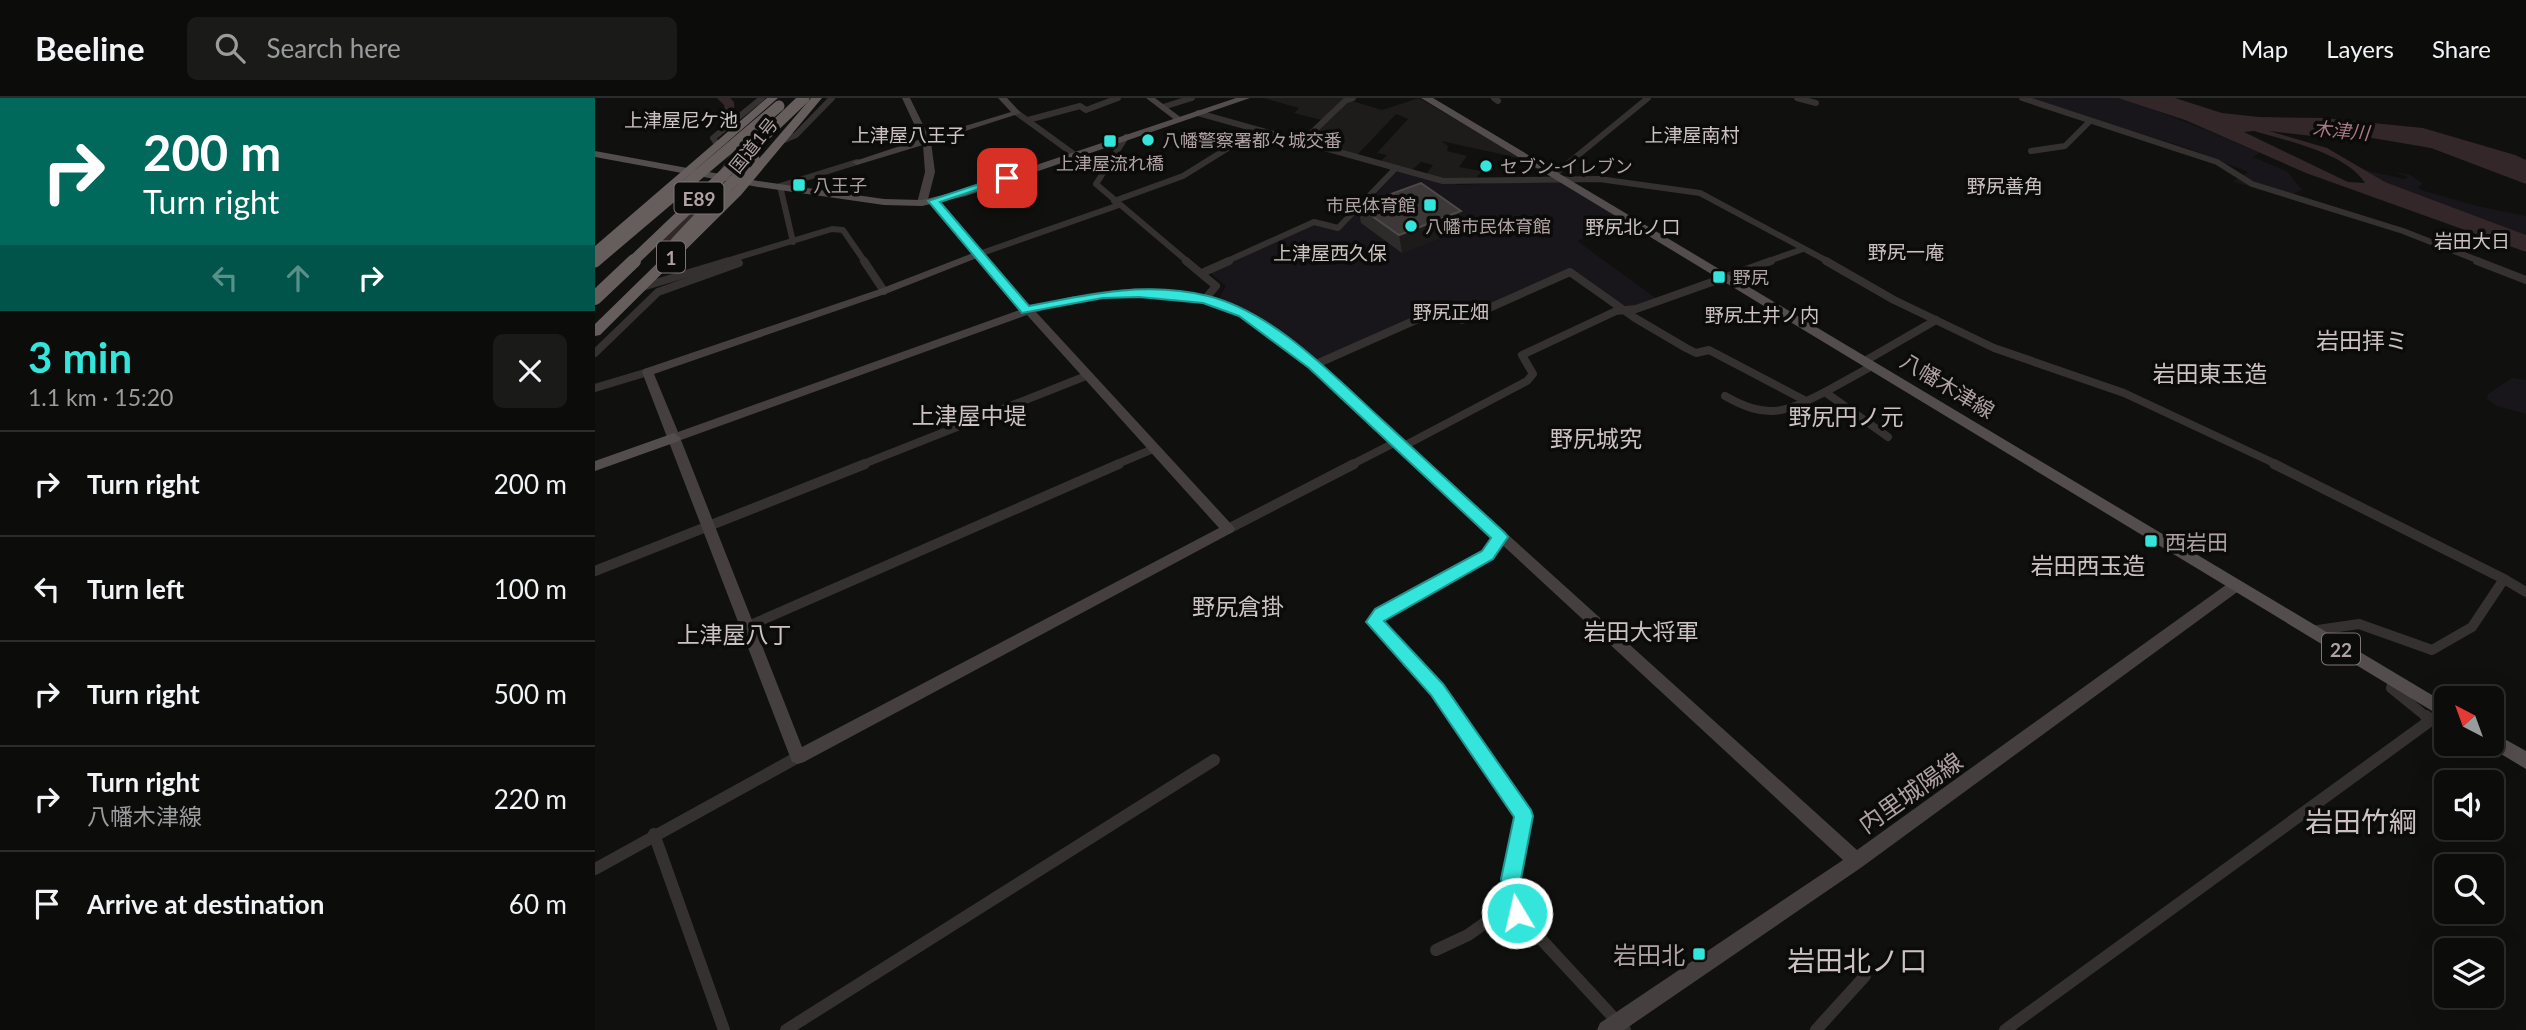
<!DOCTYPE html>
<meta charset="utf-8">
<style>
:root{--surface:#0c0c0b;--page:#1a1a19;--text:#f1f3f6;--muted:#9a9b9d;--line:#2c2c2c;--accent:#33e5da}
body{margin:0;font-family:Lato,"Noto Sans JP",sans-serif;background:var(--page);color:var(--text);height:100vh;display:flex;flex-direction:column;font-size:26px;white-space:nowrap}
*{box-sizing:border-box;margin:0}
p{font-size:23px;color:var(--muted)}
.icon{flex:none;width:38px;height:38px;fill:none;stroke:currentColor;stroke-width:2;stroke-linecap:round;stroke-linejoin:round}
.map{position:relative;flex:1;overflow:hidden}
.details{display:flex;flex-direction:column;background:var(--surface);width:595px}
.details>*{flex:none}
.guide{background:#00695c;color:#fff;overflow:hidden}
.needle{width:46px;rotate:319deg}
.tools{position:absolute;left:1839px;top:588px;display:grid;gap:14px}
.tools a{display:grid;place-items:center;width:70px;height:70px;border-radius:10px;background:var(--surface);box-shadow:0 7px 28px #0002,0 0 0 2px var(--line);font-size:35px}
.pin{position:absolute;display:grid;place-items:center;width:60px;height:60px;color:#fff;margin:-30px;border-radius:14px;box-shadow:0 4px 10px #0006}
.me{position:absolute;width:77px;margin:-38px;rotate:351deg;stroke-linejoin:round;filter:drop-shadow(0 0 5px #0008)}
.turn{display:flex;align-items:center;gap:24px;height:147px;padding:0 28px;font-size:32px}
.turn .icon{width:91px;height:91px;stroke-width:2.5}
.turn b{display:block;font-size:49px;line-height:60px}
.lanes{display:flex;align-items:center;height:66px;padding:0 28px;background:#0003;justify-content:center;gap:35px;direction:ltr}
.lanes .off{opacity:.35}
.round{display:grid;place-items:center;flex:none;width:74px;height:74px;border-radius:10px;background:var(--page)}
.headline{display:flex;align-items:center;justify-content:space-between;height:119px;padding:0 28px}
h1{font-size:42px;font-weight:700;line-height:52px;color:var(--accent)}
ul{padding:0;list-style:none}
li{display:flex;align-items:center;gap:21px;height:105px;padding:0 28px;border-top:2px solid var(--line)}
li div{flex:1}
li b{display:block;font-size:26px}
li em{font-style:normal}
header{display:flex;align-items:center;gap:42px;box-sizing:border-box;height:98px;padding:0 35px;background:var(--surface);border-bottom:2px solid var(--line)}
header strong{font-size:33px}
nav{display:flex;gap:38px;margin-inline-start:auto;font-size:24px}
.search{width:490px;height:63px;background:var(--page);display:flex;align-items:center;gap:18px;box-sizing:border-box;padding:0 24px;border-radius:10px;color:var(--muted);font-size:26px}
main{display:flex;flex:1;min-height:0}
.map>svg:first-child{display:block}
.built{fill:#1d1c1b}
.green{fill:#18161b}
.water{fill:#33272a;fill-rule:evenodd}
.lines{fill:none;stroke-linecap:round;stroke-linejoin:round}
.river{fill:#33272a;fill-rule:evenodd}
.street-far3{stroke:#353130;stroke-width:6}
.street-far2{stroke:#353130;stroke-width:8}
.street-far1{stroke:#353130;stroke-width:10}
.street{stroke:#353130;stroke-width:12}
.secondary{fill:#453f3f;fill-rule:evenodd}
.primary{fill:#544d4d;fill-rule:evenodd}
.highway{fill:#665d5d;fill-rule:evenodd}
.highway-bridge-far1{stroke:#665d5d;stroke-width:11}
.highway-bridge{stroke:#665d5d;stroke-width:14}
.wall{fill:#2e2c2b}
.shaded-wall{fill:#1c1b1a}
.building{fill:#3c3838;stroke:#4e4948;stroke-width:2}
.route{fill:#33e5da;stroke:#21958e;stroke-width:2}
.poi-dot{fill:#33e5da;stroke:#0b0b0a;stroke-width:2.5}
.labels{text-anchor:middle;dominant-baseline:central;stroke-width:7;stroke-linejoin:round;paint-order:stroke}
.far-poi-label{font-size:18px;fill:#b0a1a2;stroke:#0b0b0a;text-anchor:start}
.far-street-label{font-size:18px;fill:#b0a1a2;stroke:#0b0b0a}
.far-neighbourhood-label{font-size:19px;fill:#cdc2c2;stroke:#0b0b0a}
.far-water-label{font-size:19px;font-style:italic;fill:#aa7986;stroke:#0b0b0a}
.shield{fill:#0b0b0a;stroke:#7e7474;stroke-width:2}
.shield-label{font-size:19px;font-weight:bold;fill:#b0a1a2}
.street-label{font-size:21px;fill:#b0a1a2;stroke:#0b0b0a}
.poi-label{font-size:21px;fill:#b0a1a2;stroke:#0b0b0a;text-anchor:start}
.neighbourhood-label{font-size:23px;fill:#cdc2c2;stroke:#0b0b0a}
.near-street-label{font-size:24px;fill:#b0a1a2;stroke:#0b0b0a}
.near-poi-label{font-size:24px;fill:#b0a1a2;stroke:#0b0b0a;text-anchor:end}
.near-neighbourhood-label{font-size:28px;fill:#cdc2c2;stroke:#0b0b0a}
</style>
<header>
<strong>Beeline</strong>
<div class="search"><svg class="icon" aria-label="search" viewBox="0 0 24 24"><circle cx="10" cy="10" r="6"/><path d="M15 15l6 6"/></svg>Search here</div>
<nav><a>Map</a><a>Layers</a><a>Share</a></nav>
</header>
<main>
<section class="details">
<div class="guide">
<div class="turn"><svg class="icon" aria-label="right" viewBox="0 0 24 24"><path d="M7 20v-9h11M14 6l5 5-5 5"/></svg><div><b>200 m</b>Turn right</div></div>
<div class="lanes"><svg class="icon off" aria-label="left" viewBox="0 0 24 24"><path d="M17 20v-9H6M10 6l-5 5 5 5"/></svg><svg class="icon off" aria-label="ahead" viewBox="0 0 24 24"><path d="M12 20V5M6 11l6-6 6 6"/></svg><svg class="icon" aria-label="right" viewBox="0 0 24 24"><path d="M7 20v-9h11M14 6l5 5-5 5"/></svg></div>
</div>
<div class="headline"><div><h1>3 min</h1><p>1.1 km · 15:20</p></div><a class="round"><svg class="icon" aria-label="close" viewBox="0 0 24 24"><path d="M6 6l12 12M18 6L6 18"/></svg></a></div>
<ul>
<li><svg class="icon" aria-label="right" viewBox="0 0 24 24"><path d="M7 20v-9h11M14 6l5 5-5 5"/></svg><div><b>Turn right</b></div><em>200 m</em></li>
<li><svg class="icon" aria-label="left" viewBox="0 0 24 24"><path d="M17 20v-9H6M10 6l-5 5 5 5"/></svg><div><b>Turn left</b></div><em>100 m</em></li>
<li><svg class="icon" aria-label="right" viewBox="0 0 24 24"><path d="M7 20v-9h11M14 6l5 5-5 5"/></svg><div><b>Turn right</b></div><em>500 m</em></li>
<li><svg class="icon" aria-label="right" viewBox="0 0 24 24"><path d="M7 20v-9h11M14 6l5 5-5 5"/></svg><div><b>Turn right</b><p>八幡木津線</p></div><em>220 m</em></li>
<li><svg class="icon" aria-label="arrive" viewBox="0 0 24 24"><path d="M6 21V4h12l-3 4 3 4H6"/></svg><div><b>Arrive at destination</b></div><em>60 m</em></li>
</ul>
</section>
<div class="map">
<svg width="1931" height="932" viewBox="0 0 1931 932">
<rect width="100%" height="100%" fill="#10100f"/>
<g class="built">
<polygon points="668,0 755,0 727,22 699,15 704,10"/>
<polygon points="824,0 928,61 846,43 853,48 852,53 872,58 864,69 887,73 879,82 853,82 831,76 838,67 826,64 817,72 785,64 792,57 782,55 813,21 801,16 762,57 710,44 754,2 787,12"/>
</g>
<g class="green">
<path d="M1430,0H1523C1572,15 1619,35 1665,55L1658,59L1693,74L1707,92L1696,97L1637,84L1653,74L1592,50Z"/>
<polygon points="1769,72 1810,81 1813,79 1796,73 1815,77 1828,86 1823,89 1826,92 1882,108 1931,118 1931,137 1790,84"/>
<polygon points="803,73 863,87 964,82 1028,122 982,143 1062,201 1035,211 977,172 867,218 851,208 721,262 659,215 624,200 631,188 614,174 718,126 745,132"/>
<polygon points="1917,280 1931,282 1931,316 1902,308 1892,301 1893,296"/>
</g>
<path class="water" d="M1523,0H1580L1627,15L1664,19L1728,20L1828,30L1920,57L1931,62V86L1836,50L1748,35L1735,36L1739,39L1734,40L1674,33L1732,50L1790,84L1931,137V154L1711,75L1590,22ZM1659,33C1692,43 1751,55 1770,85L1753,84L1649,34Z"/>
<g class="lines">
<g class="river">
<polygon points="122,0 135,0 139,4 140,21 132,21 129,7"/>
<polygon points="140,49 150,52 112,113 75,149 65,149 65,143 102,108"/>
</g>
<g class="street-far3">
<polyline points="899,0 903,3"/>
<polyline points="1202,0 1221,5"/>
<polyline points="1427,0 1622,64 1657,86 1808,133 1887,164"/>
<polyline points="568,9 597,0"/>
<polyline points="422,15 480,57"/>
<polyline points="603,15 848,83 1004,81 1105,95 1234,164"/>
<polyline points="433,22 485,8 491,12 523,0"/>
<polyline points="531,39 501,86 593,164"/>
<polyline points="707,44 751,2 758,0"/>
<polyline points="182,45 201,37 237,0"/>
<polyline points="123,48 118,40 167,0"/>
<polyline points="1436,53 1470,48 1494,24"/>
<polyline points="960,76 1053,0"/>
<polyline points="519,103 588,78 662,32"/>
<polyline points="198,144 185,88 262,64"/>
<polyline points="384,156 524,107"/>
<polyline points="128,164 237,131 248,132 270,164"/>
<polyline points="630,164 719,124 743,130 801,70"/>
<polyline points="1171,164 1208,151"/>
</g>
<g class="street-far2">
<polyline points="269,163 289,193"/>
<polyline points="591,163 621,188 610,201"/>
<polyline points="1231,163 1299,202 1399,250 1529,295 1683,367"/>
<polyline points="1882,163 1931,182"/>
<polyline points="607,175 634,163"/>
<polyline points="44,190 134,163"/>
<polyline points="0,255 63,194 144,165"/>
<polyline points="1270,263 1341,222"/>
<polyline points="719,267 848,210 867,222 975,174 1040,220 1091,250 1101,255 1114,252 1211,303"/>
<polyline points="1277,268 1230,294 1293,339"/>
<polyline points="0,290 53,274"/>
<path d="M1130,298C1173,322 1188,315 1230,294"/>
<polyline points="807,349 932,283 938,276 927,257 1021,213 1041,211 1176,163"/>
<polyline points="266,367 491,278"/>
<polyline points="520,367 558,351"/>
<polyline points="756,367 801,344"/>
</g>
<g class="street-far1">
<polyline points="1679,366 1909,481"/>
<polyline points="633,431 759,366"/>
<polyline points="0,473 270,366"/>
<polyline points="151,529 524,366"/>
<polyline points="1716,533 1764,526 1837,552 1877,529 1909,481 1931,494"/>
<polyline points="1798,583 1796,590 1833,620"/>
<polyline points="861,620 842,592 779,524 785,516 893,457 905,439"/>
</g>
<g class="street">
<polyline points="860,618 929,718 916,781 922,815 1030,932"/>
<polyline points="59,736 129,932"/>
<polyline points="0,771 203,659"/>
<polyline points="841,852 873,837 907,813 922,815"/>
<polyline points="191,932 619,662"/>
<polyline points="1221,932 1270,878"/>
<polyline points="1410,932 1836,622 1831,618"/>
</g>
<g class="secondary">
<polygon points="307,0 315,0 334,39 416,14 403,0 412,0 426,15 336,44 340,74 332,105 327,108 322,105 330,74 328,47 262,67 257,64 326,41"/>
<polygon points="551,0 560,0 588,21 581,23"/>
<path d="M338,100L341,101L436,209C504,189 588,178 653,214C678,227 701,247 723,265L1262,752L1635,484H1645L1647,488L1645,492L1267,769L1029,932H1002L1005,925L1248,762L715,269C689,248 663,225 631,211C572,186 500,196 441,214L638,428L640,431L638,434L209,664L203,666L197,664L47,274L49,271L285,191L378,155L335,105V101ZM382,160L427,211L83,334L59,276L293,195ZM432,217L624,430L207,649L86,342Z"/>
</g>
<g class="primary">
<polygon points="641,0 655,0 371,98 327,108 289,107 163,89 0,59 0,53 163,83 289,101 327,102 364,93"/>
<polygon points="826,0 838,0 1852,606 1852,622"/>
<polygon points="79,335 86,340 84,343 0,373 0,363"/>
<polygon points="1897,634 1931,653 1931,671 1891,647 1897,646"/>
</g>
<g class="highway">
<polygon points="172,0 183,0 0,159 0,148"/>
<polygon points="216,0 227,0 146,97 5,237 0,238 0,226 138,91"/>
</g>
<g class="highway-bridge-far1">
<polyline points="81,144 159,61"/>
<polyline points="0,164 184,8"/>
<polyline points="37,164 209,0"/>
</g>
<polyline class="highway-bridge" points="0,200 39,163"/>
</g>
<polygon class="wall" points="763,108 866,113 867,131 807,155 766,125"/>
<polygon class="shaded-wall" points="866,113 867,131 807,155 804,137"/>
<polygon class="building" points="826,85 866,113 804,137 763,108"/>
<path class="route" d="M408,78L417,80L345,104L434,208C493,196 553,183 613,198C678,214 737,276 785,320C827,359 869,397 910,435L913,439L898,461L789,523L848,586L936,712L938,718L926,781L932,815L929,822L922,825L914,822L906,781L919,719L836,597L771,524L780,511L887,453L896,440L714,270L644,218L608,205L544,199L508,200L427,215L333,103Z"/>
<g class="poi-dot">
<circle cx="553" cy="42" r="7"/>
<rect x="508" y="36" width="14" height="14" rx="3.5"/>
<circle cx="891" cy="68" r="7"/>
<rect x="197" y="80" width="14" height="14" rx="3.5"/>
<rect x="828" y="100" width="14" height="14" rx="3.5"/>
<circle cx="816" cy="128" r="7"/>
<rect x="1117" y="172" width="14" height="14" rx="3.5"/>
<rect x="1549" y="436" width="14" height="14" rx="3.5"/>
<rect x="1097" y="849" width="14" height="14" rx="3.5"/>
</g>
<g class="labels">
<g class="far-poi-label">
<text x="567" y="42">八幡警察署都々城交番</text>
<text x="515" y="65" text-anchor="middle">上津屋流れ橋</text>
<text x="905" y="68">セブン-イレブン</text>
<text x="218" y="87">八王子</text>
<text x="821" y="107" text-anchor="end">市民体育館</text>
<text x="830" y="128">八幡市民体育館</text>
<text x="1138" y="179">野尻</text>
</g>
<g class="far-street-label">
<text transform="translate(158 47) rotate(-51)">国道1号</text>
</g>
<g class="far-neighbourhood-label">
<text x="86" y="21">上津屋尼ケ池</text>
<text x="313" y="36">上津屋八王子</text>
<text x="1097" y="36">上津屋南村</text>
<text x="1410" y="87">野尻善角</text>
<text x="1038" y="128">野尻北ノ口</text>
<text x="1877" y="142">岩田大日</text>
<text x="1311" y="153">野尻一庵</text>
<text x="735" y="154">上津屋西久保</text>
<text x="856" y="213">野尻正畑</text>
<text x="1167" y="216">野尻土井ノ内</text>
</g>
<g class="far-water-label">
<text transform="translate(1746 32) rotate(5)">木津川</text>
</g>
<g class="shield">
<rect x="79.5" y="84.5" width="49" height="31" rx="5"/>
<rect x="62" y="143.5" width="28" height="31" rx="5"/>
<rect x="1727" y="535.5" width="38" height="31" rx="5"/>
</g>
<g class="shield-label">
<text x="104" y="100">E89</text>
<text x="76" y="159">1</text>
<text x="1746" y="551">22</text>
</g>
<g class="street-label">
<text transform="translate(1353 287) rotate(31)">八幡木津線</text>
</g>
<g class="poi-label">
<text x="1570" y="443">西岩田</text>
</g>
<g class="neighbourhood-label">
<text x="1767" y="242">岩田拝ミ</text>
<text x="1615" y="275">岩田東玉造</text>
<text x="374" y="317">上津屋中堤</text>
<text x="1251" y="318">野尻円ノ元</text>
<text x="1001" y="340">野尻城究</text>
<text x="1493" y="467">岩田西玉造</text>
<text x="643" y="508">野尻倉掛</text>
<text x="1046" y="533">岩田大将軍</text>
<text x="139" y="536">上津屋八丁</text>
</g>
<g class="near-street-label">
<text transform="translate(1315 694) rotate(-35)">内里城陽線</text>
</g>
<g class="near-poi-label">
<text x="1090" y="856">岩田北</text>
</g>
<g class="near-neighbourhood-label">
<text x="1766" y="723">岩田竹綱</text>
<text x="1262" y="862">岩田北ノ口</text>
</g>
</g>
</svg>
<div class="tools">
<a><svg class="needle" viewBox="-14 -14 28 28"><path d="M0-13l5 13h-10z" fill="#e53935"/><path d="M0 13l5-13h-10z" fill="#9a9b9d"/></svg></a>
<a><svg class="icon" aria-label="sound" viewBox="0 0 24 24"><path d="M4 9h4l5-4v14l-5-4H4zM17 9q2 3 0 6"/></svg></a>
<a><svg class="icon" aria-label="search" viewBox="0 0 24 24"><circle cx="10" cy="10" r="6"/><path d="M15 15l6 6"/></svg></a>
<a><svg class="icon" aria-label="layers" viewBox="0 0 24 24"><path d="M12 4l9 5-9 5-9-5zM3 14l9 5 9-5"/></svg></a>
</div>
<div class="pin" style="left:412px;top:80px;background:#d93025"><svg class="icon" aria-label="arrive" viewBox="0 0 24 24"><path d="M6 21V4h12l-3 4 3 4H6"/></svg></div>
<svg class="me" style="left:922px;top:815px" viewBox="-20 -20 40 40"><circle r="17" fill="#33e5da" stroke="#fff" stroke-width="3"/><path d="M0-11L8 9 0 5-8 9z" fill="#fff"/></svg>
</div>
</main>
